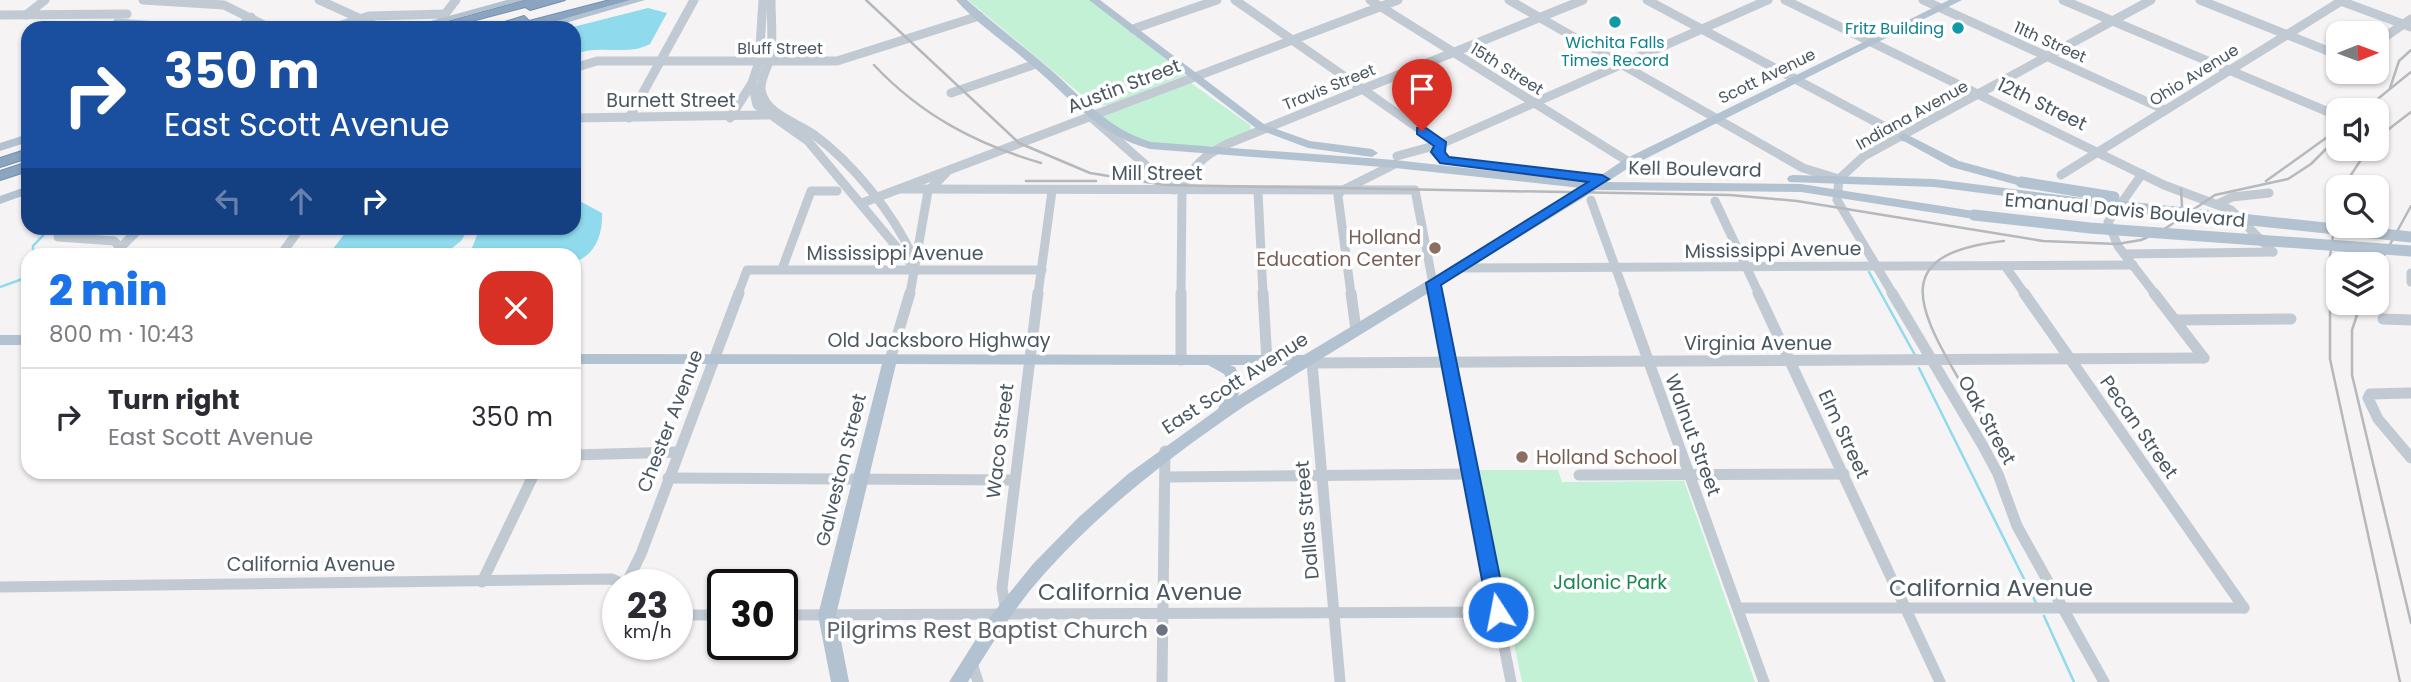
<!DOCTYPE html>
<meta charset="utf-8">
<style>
:root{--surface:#fff;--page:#f2f2f3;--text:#2b2b33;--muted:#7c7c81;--line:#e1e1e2;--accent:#1a73e8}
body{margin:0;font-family:Poppins,sans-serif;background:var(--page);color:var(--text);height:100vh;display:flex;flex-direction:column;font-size:26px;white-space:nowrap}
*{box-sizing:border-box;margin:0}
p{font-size:23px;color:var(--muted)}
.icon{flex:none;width:38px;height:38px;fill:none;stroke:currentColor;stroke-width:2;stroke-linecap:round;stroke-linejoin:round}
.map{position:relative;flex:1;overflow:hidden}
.sheet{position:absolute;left:21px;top:248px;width:560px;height:231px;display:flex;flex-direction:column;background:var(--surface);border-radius:21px;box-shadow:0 2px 5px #0004}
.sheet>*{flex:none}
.top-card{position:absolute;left:21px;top:21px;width:560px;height:214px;border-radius:21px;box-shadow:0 2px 5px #0004;background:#1a4fa0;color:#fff;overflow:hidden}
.needle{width:46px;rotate:89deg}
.tools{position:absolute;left:2326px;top:21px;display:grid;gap:14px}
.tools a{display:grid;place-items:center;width:63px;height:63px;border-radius:14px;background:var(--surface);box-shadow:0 2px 5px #0004;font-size:35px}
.speed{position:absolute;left:602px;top:569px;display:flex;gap:14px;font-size:35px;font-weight:700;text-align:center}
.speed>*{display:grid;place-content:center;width:91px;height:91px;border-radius:50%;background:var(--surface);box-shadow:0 2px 5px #0004;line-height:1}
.speed small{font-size:18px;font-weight:400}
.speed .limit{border:4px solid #111;border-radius:10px;background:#fff;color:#111}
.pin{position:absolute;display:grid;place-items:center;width:60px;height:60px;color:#fff;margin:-72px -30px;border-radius:50% 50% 50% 0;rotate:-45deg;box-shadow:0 0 7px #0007}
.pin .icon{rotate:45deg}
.me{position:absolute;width:77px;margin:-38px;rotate:349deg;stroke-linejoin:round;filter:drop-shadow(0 0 5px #0008)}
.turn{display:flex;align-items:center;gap:24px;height:147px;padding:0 28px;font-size:32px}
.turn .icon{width:91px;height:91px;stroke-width:2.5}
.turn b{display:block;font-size:49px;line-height:60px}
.lanes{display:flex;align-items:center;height:66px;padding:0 28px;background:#0003;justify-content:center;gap:35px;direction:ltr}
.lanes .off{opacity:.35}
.round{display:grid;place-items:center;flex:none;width:74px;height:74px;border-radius:21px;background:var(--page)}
.headline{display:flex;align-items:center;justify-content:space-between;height:119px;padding:0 28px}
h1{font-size:42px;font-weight:800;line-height:52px;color:var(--accent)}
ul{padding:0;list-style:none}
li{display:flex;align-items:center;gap:21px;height:98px;padding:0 28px;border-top:2px solid var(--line)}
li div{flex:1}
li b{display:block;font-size:26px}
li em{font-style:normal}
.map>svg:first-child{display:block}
.green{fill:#c3f1d5}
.water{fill:#90daee}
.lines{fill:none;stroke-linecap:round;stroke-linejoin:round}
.stream{stroke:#90daee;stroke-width:2.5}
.highway-casing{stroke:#7690ad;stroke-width:2}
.minor-far1{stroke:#c1cad2;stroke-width:9}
.minor{stroke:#c1cad2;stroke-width:11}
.major{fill:#b3c2d1;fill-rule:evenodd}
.highway{fill:#8ba5c1;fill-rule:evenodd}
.rail{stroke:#b5b8bd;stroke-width:2.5}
.major-bridge{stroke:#b3c2d1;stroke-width:11}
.route{fill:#1a73e8;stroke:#114b97;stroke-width:2}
.culture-dot{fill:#0f9aa8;stroke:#fff;stroke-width:2.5}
.education-dot{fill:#8d6e63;stroke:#fff;stroke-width:2.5}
.worship-dot{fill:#6b7280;stroke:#fff;stroke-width:2.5}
.labels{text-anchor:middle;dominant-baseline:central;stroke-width:7;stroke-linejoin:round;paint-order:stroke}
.far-culture-label{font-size:16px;fill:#0d838f;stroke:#fff;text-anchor:end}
.far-street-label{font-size:16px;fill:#4a5661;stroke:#fff}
.street-label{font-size:19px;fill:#4a5661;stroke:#fff}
.education-label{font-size:19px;fill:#785e54;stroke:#fff;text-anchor:end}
.park-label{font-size:19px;fill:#17864f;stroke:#fff}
.near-street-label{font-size:23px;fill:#4a5661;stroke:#fff}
.near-worship-label{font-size:23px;fill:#5b616d;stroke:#fff;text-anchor:end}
</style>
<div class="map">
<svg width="2411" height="682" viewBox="0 0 2411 682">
<rect width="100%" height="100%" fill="#f5f3f3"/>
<g class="green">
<polygon points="968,0 1091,0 1186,75 1109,105 1095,106"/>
<polygon points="1191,83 1250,125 1251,130 1214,146 1169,146 1137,140 1101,117"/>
<polygon points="1478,470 1558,470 1562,482 1684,481 1755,682 1522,682"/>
</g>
<g class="water">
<path d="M648,8L667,13L650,44C626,57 597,43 574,55V28H569Z"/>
<path d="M574,198L602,213C603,234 595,256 574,262V256L469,255L480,228H574Z"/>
<polygon points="349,228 469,228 461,241 443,255 334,255 332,250"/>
</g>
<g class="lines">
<g class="stream">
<polyline points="33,256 33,246 50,228"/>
<polyline points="1869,272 1915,355"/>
<polyline points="0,287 28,277"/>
<polyline points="1919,368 2036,603"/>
<polyline points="2044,616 2074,682"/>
</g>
<g class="highway-casing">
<g id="highway">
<polygon points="526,0 565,0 530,10 525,7 445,28 425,28"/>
<polygon points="610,0 630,0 529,28 486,28 524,16 529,21"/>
<polygon points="28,149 28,158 0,167 0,158"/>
<polygon points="28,162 28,171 0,180 0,171"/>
</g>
</g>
<g class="minor-far1">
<polyline points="143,0 224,5 270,28"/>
<polyline points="319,0 381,28"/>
<polyline points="763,0 759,62 752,83 757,105 808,141 915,269"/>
<path d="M771,0C771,18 773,36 771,54C769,66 760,78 761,90C765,114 796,122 813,134C853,163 894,214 914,259"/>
<polyline points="1235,0 1441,144 1438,152 1445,160"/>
<polyline points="1370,0 1629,162"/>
<polyline points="1509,0 1803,168 1839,179"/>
<polyline points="1647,0 1904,137"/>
<polyline points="1785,0 2164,185 2231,210 2273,252"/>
<polyline points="1923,0 2165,110"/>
<polyline points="2063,0 2338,116"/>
<polyline points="2200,0 2338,55"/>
<polyline points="2338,0 2411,27"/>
<polyline points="0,15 127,14"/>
<polyline points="26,15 45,0"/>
<polyline points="442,18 456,0"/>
<polyline points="117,23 185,28"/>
<polyline points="240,28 251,17"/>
<polyline points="333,28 369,16 445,14"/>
<polyline points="1133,29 1217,0"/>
<polyline points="2376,43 2411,19"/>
<polyline points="574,68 597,61 837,61 979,16"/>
<polyline points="951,93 1036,64"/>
<polyline points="1090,116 1174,190"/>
<polyline points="574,118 767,115"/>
<polyline points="629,118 694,0"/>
<polyline points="730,118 752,83"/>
<polyline points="1397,156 1441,144 1768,0"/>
<polyline points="2142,174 2108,222 2118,246 2155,294"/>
<polyline points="2061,175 2343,0"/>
<polyline points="1839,179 1837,200 1893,294"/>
<polyline points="1839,179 1864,156 2151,0"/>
<polyline points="900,189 1415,190 1435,294"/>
<polyline points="1258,191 1263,294"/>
<polyline points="1591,200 1625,294"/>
<polyline points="1715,201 1759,294"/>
<polyline points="862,203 1398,0"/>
<polyline points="2218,204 2232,197 2269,193"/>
<polyline points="58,237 114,241 119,246"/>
<polyline points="2124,254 2273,252"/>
<polyline points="112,256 138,230 236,228"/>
<polyline points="280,256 298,231 292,228"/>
<polyline points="2005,266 2025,294"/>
<polyline points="1459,268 2133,265"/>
<polyline points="782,269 811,191 837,191"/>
<polyline points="2411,273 2411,282"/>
<polyline points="738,294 747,270 1042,270"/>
<polyline points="910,294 928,191 946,173"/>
<polyline points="1038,294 1052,191"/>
<path d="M1181,294L1182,191C1190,167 1205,155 1227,144L1583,0"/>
<polyline points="1351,294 1338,196 1341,191 1395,164"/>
</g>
<g class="minor">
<polyline points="1263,293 1267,362"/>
<polyline points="1351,293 1356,330"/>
<polyline points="1435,293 1511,682"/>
<polyline points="1624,293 1764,682"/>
<polyline points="1758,293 1940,682"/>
<polyline points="1892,293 1983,446 1998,474 2017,526 2104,682"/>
<polyline points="2024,293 2244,608"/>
<polyline points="2154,293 2204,358"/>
<polyline points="2383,319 2411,320"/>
<polyline points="2176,320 2291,319"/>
<polyline points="890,360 910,293"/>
<polyline points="1181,360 1181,293"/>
<polyline points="1307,361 1312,363 1340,682"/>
<polyline points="1312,363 2204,358"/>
<polyline points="2411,393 2370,394 2368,398 2378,419 2411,458"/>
<polyline points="574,455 678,452"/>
<polyline points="1579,475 1844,474"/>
<polyline points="1165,477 1472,474"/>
<polyline points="668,478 1013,480"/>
<polyline points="482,582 535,472"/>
<polyline points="626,584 641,554 739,293"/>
<polyline points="0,587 612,579 622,584"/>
<polyline points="618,600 618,610"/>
<polyline points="1738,608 2244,608"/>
<polyline points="1006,612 1002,588 1038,293"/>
<polyline points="677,615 723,615"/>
<polyline points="782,615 1498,612"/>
<polyline points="971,660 978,682"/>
<polyline points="1162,682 1165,451"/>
</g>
<g class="major">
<polygon points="507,0 524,0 422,28 405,28"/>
<polygon points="628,0 645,0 548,28 531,28"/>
<path d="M956,0H967C994,24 1023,46 1051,70C1083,98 1108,129 1151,142L1395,160L1591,182L1625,159L1949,0H1962L1633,165L1607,182L1801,184L1974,211L1980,215L1974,219L1801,192L1596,190L1246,405C1174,454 1104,507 1045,573C1015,606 992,644 968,682H949L990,617L1033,564L1079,517L1128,474L1218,409L1229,383L1224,374L1208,365L896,364L836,615L849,682H831L818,615L882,364H574V354L1304,355L1581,188L1395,168L1150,149C1097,135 1070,97 1029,63C1005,42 977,24 956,0ZM1230,365H1288L1238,396L1243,383L1235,367Z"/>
<polygon points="1089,0 1100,0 1265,125 1310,141 1372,149 1378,153 1372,157 1308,148 1257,129"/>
<polygon points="1904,133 1959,161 2025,179 2027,182 2021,186 1951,167 1900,139 1898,137"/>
<polygon points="28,134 28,142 0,151 0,143"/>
<polygon points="1793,175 1934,179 2099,200 2105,204 2099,208 1934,187 1789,182 1787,179 1789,176"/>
<polygon points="28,186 28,194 0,204 0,196"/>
<rect x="0" y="335" width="28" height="10"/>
</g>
<use href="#highway" class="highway"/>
<g class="rail">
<polyline points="866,0 1019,143 1090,173 1165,185 1730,195 1797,201 2043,241 2117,244 2141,240 2163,230 2215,195 2288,179 2311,164 2338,137"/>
<path d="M874,65C921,115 976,144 1041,163"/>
<polyline points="2390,88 2399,61 2411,50"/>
<polyline points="2364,110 2411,72"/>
<polyline points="2376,139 2411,112"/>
<polyline points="1026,181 1096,181"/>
<polyline points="2266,181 2326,138"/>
<polyline points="2343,187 2368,149"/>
<polyline points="2338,201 2330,256 2330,359 2400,682"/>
<polyline points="2173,222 2182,206 2181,189"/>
<path d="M2004,241C1894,253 1914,302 1957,376C1975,405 1992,434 2009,463"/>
<polyline points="2376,270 2411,206"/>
<polyline points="2361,303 2352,330 2352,375 2411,623"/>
</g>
<g class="major-bridge">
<polyline points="2021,182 2114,197"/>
<polyline points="2099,204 2411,237"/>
<polyline points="1974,215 2090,228 2411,251"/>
</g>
</g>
<polygon class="route" points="1417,128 1426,128 1446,142 1445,152 1449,157 1602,175 1609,179 1441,285 1507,612 1504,617 1491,617 1488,612 1426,283 1588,182 1440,163 1431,152 1434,146 1417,134"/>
<g class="culture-dot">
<circle cx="1615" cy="22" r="7"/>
<circle cx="1958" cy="28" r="7"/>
</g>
<g class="education-dot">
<circle cx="1435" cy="248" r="7"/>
<circle cx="1522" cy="457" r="7"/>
</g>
<circle class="worship-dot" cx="1162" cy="630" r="7"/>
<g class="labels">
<g class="far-culture-label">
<text x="1944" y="28">Fritz Building</text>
<text x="1615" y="42" text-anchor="middle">Wichita Falls<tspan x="1615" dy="18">Times Record</tspan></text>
</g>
<g class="far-street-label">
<text transform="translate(2050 42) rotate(24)">11th Street</text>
<text x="780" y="48">Bluff Street</text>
<text transform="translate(1507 69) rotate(32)">15th Street</text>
<text transform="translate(2194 75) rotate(-32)">Ohio Avenue</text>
<text transform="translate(1767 76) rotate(-26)">Scott Avenue</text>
<text transform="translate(1329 87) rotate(-22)">Travis Street</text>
<text transform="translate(1912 115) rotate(-29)">Indiana Avenue</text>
</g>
<g class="street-label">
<text transform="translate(1124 86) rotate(-21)">Austin Street</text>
<text x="671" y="100">Burnett Street</text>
<text transform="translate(2042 104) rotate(26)">12th Street</text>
<text transform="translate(1695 169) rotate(1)">Kell Boulevard</text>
<text x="1157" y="173">Mill Street</text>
<text transform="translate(2125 210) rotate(5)">Emanual Davis Boulevard</text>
<text transform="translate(1773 250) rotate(-1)">Mississippi Avenue</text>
<text x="895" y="253">Mississippi Avenue</text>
<text x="939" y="340">Old Jacksboro Highway</text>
<text x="1758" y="343">Virginia Avenue</text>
<text transform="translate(1235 383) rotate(-33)">East Scott Avenue</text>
<text transform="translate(1987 420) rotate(61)">Oak Street</text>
<text transform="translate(670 421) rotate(-69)">Chester Avenue</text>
<text transform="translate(2139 427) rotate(55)">Pecan Street</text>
<text transform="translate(1844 434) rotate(65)">Elm Street</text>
<text transform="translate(1693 435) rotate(70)">Walnut Street</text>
<text transform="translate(1000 441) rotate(-83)">Waco Street</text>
<text transform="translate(841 470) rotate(-76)">Galveston Street</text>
<text transform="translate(1307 520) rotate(-95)">Dallas Street</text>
<text x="311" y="564">California Avenue</text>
</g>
<g class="education-label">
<text x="1421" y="237">Holland<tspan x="1421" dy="22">Education Center</tspan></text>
<text x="1536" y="457" text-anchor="start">Holland School</text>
</g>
<g class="park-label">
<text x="1610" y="582">Jalonic Park</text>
</g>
<g class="near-street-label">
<text x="1991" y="588">California Avenue</text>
<text x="1140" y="592">California Avenue</text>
</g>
<g class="near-worship-label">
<text x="1148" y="630">Pilgrims Rest Baptist Church</text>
</g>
</g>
</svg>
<div class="tools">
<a><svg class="needle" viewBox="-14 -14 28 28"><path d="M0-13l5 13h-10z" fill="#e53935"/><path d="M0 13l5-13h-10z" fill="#7c7c81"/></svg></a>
<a><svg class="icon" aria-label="sound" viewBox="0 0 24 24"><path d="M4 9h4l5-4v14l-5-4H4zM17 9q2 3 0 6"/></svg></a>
<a><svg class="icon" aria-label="search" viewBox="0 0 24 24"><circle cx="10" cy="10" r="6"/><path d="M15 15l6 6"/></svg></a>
<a><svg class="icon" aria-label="layers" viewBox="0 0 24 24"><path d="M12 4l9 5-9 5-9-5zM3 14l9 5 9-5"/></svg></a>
</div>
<div class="speed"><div>23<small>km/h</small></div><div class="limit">30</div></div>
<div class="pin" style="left:1422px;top:131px;background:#d93025"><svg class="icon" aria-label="arrive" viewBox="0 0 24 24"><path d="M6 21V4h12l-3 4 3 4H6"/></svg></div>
<svg class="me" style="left:1498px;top:612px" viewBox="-20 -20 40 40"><circle r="17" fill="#1a73e8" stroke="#fff" stroke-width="3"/><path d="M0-11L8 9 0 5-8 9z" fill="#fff"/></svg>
<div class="top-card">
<div class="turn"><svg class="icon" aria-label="right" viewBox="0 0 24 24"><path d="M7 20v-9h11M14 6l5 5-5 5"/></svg><div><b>350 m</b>East Scott Avenue</div></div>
<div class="lanes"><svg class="icon off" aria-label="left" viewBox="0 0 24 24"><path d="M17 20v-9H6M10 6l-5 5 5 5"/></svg><svg class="icon off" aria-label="ahead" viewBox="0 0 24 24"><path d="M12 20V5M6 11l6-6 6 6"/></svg><svg class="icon" aria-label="right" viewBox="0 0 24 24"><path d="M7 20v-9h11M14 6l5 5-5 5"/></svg></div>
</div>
<section class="sheet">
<div class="headline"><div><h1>2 min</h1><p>800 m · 10:43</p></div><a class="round" style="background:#d93025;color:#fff"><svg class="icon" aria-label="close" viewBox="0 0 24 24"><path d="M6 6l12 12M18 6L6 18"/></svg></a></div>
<ul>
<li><svg class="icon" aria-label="right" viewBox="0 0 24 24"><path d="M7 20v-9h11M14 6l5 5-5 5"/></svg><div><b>Turn right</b><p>East Scott Avenue</p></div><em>350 m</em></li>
</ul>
</section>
</div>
